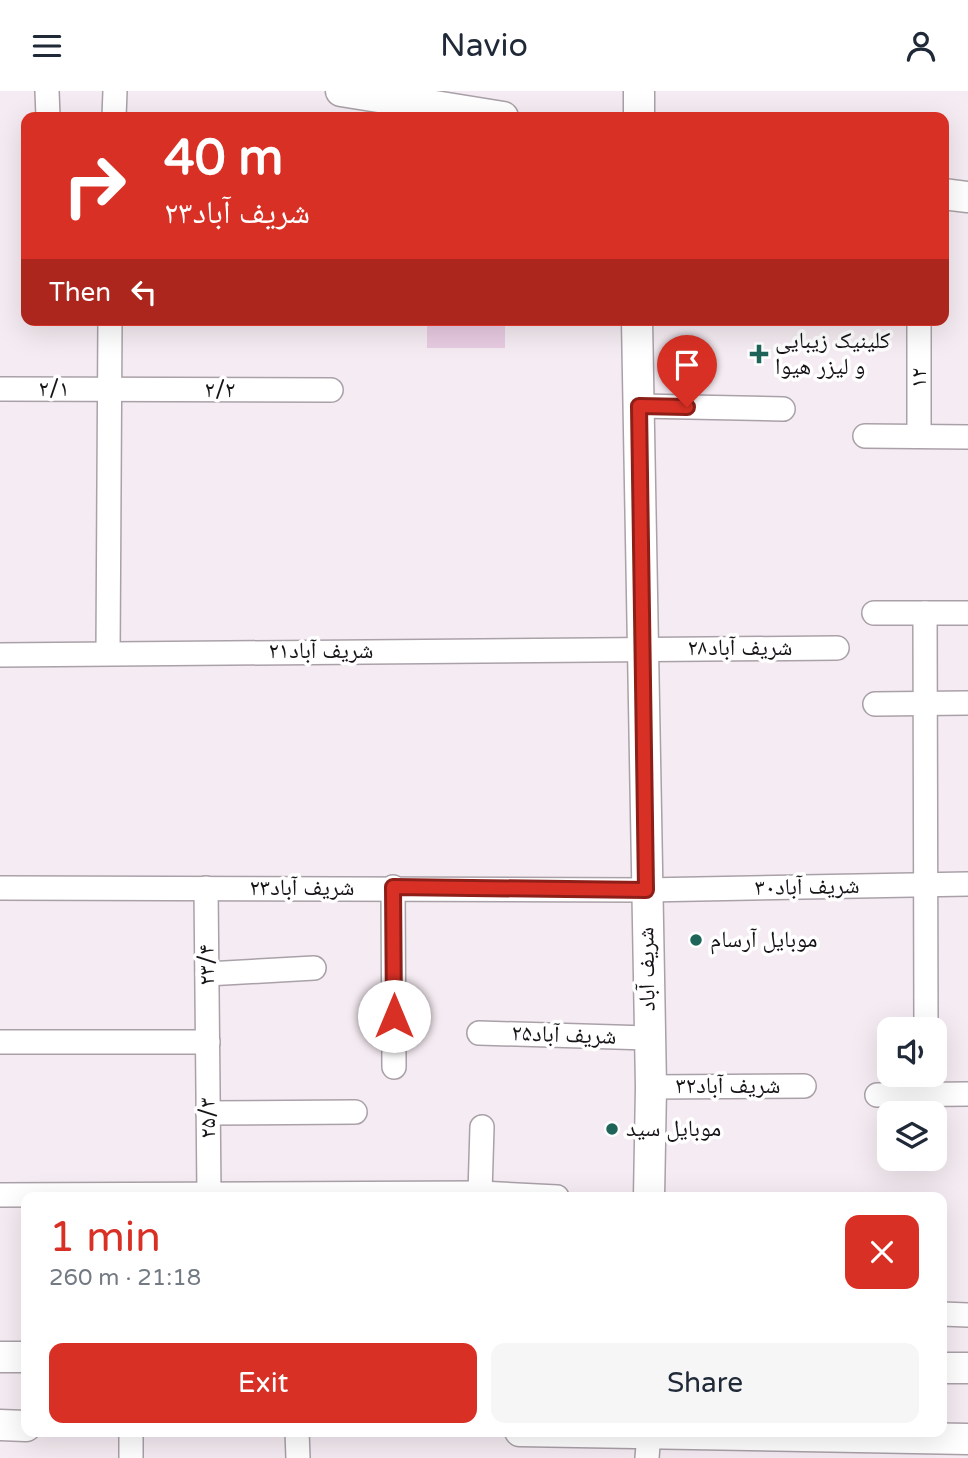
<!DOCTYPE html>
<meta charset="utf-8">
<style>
:root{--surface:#fff;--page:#f6f6f7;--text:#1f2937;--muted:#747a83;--accent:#d93025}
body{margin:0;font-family:"Varela Round","Noto Naskh Arabic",sans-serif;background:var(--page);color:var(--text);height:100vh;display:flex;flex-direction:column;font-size:26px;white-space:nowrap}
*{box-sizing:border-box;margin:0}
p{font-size:23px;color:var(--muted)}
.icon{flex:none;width:38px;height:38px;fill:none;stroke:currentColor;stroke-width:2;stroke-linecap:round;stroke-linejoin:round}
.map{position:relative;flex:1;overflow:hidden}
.panel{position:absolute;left:21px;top:1101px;width:926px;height:245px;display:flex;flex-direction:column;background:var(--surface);border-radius:14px;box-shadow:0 7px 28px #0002}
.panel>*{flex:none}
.hud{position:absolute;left:21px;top:21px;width:928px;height:214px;border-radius:14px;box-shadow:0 7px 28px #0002;background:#d93025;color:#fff;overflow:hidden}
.buttons{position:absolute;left:877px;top:926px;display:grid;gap:14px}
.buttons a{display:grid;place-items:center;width:70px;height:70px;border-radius:14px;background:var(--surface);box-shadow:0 7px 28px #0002;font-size:35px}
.pin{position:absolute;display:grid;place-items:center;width:60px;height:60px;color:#fff;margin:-72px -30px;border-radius:50% 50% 50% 0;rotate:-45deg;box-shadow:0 0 7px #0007}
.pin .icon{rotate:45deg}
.me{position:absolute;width:77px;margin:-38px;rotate:0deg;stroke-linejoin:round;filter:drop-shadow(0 0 5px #0008)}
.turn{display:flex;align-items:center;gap:24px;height:147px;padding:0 28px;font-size:32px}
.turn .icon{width:91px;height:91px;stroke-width:2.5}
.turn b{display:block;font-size:49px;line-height:60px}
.then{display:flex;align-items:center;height:66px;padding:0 28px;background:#0003;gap:14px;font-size:26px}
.round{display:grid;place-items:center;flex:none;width:74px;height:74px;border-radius:14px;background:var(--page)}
.headline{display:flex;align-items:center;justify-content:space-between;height:119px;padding:0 28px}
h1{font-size:42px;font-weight:600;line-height:52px;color:var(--accent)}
.primary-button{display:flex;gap:14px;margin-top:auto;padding:14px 28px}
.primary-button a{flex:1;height:80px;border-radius:14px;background:var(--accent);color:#fff;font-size:28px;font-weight:600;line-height:80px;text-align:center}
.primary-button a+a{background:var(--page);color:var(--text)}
header{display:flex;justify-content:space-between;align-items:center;height:91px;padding:0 28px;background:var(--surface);font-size:32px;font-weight:600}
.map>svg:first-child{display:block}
.green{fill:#e8cbe2}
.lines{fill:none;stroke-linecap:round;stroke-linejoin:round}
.minor-casing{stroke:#aaa1a8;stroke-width:26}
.major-casing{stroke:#aaa1a8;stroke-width:33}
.minor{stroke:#fff;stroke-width:23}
.major{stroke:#fff;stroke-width:30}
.route-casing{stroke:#8d1f18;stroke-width:18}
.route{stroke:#d93025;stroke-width:12}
.poi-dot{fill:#1e6458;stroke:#fff;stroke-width:2.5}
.labels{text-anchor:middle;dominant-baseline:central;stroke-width:7;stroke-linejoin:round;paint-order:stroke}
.poi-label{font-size:23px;fill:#171417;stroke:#fff;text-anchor:start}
.street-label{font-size:23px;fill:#171417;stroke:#fff}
</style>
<header><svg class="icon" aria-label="menu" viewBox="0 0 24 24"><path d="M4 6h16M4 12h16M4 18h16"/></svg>Navio<svg class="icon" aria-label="person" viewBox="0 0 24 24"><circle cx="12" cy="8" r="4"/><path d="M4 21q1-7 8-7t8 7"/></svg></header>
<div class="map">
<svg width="968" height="1367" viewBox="0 0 968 1367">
<rect width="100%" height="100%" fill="#f5ebf2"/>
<rect class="green" x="427" y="229" width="78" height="28"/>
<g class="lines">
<g class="minor-casing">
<g id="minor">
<polyline points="47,0 48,26"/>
<polyline points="114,26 115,0"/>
<polyline points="919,229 919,345"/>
<polyline points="0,298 331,299"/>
<polyline points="639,315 783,318"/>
<polyline points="865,345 968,346"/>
<polyline points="874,522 968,522"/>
<polyline points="925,522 926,938"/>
<polyline points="108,562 110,229"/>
<polyline points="0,564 837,557"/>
<polyline points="875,613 968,612"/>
<polyline points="393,796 394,976"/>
<polyline points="0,797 646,799 968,793"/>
<polyline points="206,797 209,1103"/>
<polyline points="207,883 314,877"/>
<polyline points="479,942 648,947"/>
<polyline points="0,951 208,951"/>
<polyline points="651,996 804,995"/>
<polyline points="877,1004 968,1003"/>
<polyline points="208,1022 355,1021"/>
<polyline points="480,1102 482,1036"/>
<polyline points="0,1104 480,1102 557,1106"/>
<polyline points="942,1223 968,1224"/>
<polyline points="131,1340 131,1367"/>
<polyline points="297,1340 298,1367"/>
<polyline points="647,1367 649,1342"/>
</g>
</g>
<g class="major-casing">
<g id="major">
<polyline points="341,0 503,26"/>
<polyline points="639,0 639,26"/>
<polyline points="943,103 968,106"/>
<polyline points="637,229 651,996 649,1106"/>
<polyline points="0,1266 26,1266"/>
<polyline points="942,1277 968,1277"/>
<polyline points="0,1334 26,1335"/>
<polyline points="520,1340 968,1348"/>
</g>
</g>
<use href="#minor" class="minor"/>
<use href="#major" class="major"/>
</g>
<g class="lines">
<g class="route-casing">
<polyline id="route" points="394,925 393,796 646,799 639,315 687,316"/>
</g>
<use href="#route" class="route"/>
</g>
<g class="poi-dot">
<path d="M755.5 252.5h7v7h7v7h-7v7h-7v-7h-7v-7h7z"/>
<circle cx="696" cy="849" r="7"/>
<circle cx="612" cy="1038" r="7"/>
</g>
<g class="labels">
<g class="poi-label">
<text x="775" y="250">کلینیک زیبایی<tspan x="775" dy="26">و لیزر هیوا</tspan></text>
<text x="710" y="849">موبایل آرسام</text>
<text x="626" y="1038">موبایل سید</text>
</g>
<g class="street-label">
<text transform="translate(919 287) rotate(-90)">۱۲</text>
<text x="54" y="298">۲/۱</text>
<text x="220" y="299">۲/۲</text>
<text x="740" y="557">شریف آباد۲۸</text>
<text x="321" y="560">شریف آباد۲۱</text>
<text transform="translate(807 796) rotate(-1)">شریف آباد۳۰</text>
<text x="302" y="797">شریف آباد۲۳</text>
<text transform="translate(207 874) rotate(-91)">۲۳/۴</text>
<text transform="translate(647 878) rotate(-91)">شریف آباد</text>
<text transform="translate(564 944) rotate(2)">شریف آباد۲۵</text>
<text x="728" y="995">شریف آباد۳۲</text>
<text transform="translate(208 1027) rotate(-91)">۲۵/۳</text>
</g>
</g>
</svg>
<div class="buttons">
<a><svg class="icon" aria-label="sound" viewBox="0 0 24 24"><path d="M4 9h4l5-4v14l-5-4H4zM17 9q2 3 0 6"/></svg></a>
<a><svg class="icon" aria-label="layers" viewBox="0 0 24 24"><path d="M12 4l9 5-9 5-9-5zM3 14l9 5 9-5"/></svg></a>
</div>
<div class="pin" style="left:687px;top:316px;background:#d93025"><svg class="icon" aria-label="arrive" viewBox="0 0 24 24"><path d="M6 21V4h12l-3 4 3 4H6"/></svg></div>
<svg class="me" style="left:394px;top:925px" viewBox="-20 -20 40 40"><circle r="19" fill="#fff"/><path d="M0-13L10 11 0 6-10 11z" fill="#d93025"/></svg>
<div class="hud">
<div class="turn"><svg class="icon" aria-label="right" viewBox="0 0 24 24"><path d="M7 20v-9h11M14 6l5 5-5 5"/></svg><div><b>40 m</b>شریف آباد۲۳</div></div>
<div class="then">Then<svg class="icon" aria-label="left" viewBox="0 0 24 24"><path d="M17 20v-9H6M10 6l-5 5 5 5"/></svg></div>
</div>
<section class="panel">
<div class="headline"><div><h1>1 min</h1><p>260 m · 21:18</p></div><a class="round" style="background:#d93025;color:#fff"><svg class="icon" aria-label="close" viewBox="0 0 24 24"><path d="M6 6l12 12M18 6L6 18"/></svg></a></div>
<div class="primary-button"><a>Exit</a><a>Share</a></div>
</section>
</div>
